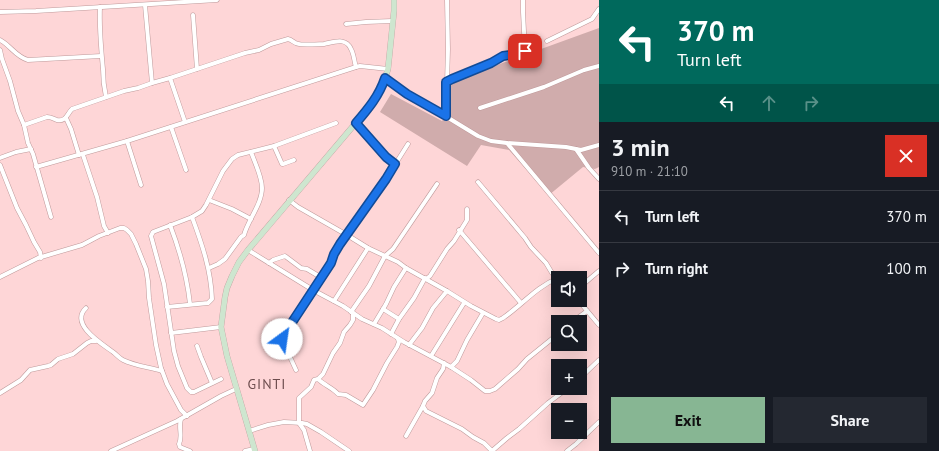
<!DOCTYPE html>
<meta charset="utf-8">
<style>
:root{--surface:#171b24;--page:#242831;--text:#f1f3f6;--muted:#9ea1a6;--line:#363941;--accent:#87b693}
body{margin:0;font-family:"PT Sans",sans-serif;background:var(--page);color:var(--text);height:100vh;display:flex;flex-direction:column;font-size:15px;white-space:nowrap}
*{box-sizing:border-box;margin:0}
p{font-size:13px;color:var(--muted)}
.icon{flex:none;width:22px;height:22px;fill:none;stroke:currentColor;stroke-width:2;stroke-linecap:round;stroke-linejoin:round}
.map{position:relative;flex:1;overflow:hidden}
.drawer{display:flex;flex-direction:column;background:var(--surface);width:340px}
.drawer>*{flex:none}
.guide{background:#00695c;color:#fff;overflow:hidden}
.fabs{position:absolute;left:551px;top:271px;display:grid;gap:8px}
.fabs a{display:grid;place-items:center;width:36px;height:36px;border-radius:0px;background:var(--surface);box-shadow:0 4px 16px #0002;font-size:20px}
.pin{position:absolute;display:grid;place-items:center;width:34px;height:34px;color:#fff;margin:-17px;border-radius:8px;box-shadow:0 2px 6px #0006}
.me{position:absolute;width:44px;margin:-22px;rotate:31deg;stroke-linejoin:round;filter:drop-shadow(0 0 3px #0008)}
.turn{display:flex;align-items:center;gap:14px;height:84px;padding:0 12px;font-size:18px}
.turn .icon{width:52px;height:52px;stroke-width:2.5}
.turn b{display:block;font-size:28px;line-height:34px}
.lanes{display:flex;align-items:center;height:38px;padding:0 12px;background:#0003;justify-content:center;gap:20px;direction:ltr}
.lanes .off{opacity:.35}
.round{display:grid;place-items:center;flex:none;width:42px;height:42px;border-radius:0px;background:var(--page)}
.head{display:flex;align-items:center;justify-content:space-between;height:68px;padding:0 12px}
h1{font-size:24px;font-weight:800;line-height:30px}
.button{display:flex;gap:8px;margin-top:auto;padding:8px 12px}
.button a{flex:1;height:46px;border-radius:0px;background:var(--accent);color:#111;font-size:16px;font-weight:800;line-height:46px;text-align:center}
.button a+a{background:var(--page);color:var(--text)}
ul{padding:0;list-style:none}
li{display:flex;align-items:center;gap:12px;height:52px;padding:0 12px;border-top:1px solid var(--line)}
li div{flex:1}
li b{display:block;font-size:15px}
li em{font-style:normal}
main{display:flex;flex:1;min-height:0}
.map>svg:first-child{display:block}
.green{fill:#d0acac}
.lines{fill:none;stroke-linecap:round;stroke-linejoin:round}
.minor-casing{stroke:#bf9a9b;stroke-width:5}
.secondary-casing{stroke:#bf9a9b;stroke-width:6}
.minor{stroke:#fff;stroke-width:4}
.secondary{stroke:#cee6cf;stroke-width:5.5}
.route-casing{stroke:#114b97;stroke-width:10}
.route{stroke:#1a73e8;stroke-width:7}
.labels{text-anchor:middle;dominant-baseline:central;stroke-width:4;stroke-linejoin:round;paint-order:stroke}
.quarter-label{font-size:14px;letter-spacing:1px;fill:#6c4c4d;stroke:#fed6d7}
</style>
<main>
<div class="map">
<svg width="599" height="451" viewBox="0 0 599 451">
<rect width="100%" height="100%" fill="#fed6d7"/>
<polygon class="green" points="599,28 599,167 595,169 583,167 549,195 509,150 481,145 467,166 380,112 391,94 442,121 449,111 451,83 467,76"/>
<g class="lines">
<g class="minor-casing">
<g id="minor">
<polyline points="145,5 152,83"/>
<path d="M100,7C99,28 101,48 103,69C103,79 104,88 106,97"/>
<polyline points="0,12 36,11 217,0"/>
<polyline points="193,15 197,69"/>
<polyline points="346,24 366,22 392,21"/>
<path d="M0,40C10,45 16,57 28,60L101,56"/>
<polyline points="547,41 592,19 599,9"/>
<polyline points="0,50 2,59 10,81 18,111 24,125 28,143 33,154 51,217"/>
<polyline points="170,78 185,122"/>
<polyline points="385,78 407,94 437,111 478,136 491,141 507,143 566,147 581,150 599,145"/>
<polyline points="447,83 452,79 491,63 503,56 524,53 525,51 523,12 523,0"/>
<polyline points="480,108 544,87 584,70 599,66"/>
<polyline points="446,116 448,49 447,0"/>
<polyline points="66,118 71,129 79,155"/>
<polyline points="355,123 386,157 395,164"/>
<path d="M24,125L47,117C52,117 53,119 57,120C66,122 67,114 72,109L124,91L138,88L152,83L170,78L245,53L259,50L271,44L288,39C293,40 294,44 299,44C301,45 321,44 324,44C334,42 346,37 351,49C354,54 354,61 356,67"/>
<polyline points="171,127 186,170"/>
<polyline points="127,141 141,185"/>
<polyline points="507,143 599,253"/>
<polyline points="274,146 282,164 283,164 294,160"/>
<polyline points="576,149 589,168 599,179"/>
<polyline points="83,155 97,197 104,226 108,233"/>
<polyline points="0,158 16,152 31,149"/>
<polyline points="0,165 17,208 26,225 34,242 40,252 41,258"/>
<polyline points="36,167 127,141 356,67 360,66 388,69"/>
<polyline points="478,182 525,238 531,247 546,263 552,273 558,278"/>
<polyline points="209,200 232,209 251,219"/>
<path d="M289,200L298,207L347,235L368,248L398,262L406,268L447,291L471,306L496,319L499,320L503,318C522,305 536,287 558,278"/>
<path d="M170,225C180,251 187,277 190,304"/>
<polyline points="459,230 521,303"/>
<polyline points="248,250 313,290 343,306 362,319 382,328 404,342 451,367 471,380 485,391 490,391 495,389 518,369 527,359 558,334"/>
<polyline points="269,263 273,260 285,256 301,268 307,269 322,278"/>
<path d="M209,268L218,264L225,259L241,237L244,235C248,220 262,204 262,188C262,177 255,163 251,152"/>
<polyline points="0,277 38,258 82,245 99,236 120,228 124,228 127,230 131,234 136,244 146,269 148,281 149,298 156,345 161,368 167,384 181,410 187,416"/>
<polyline points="426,279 430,276 447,249 454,241 467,220 467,209"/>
<polyline points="580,287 599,271"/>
<polyline points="578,300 599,325"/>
<polyline points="334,301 368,248"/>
<path d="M167,307L208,303L212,299C211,270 202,244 192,217"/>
<path d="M86,308C69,324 102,344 113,352C117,355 119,358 123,360C135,366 149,367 162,371"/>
<polyline points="383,309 399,319"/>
<polyline points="351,312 369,286 385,256 393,249 437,184"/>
<polyline points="572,322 587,311"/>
<polyline points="374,324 386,304 394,287 406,268"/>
<polyline points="171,333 221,327"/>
<polyline points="391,334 399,319 414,298 425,278"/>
<polyline points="409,345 422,328 433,308 447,291"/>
<polyline points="197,346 201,357 212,383"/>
<polyline points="431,356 464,303"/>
<polyline points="451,367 457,361 467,340 483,313"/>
<polyline points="296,370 290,357 293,350 286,344 282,338 331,263 334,254 340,244 386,179 408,144"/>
<polyline points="580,378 599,360"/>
<polyline points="221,379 194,392 191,392 187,388 178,366 174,351 164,284 151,236 153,232 192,217 202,211 206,205 223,171 232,159 238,155 274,146 336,123"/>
<path d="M318,379C324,385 333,388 338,394L346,395L363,405L373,390L387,363L397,347L399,342L398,339"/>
<polyline points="0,393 21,380 30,370 48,366 51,365 58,359 73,354 87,343 91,341 96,341"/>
<polyline points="423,406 426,411 462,429 473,437 484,443 492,451"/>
<path d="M181,419C178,428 183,436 179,444L180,447L190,451"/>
<polyline points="249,431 268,425 284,422 302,423 307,424 321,432 349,451"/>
<polyline points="406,436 423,406 425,401 432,393 437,378 443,369 444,363"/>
<polyline points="111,451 177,421 221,396 236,389"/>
<polyline points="245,451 254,449"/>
<polyline points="310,451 304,430 299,423 299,398 311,387 314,380 318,379 323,374 333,353 340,343 344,332 350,325 353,320 353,313"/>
<polyline points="492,451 507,438 519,429 548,403 568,388"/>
<polyline points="567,451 576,444 599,422"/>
</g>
</g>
<g class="secondary-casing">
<polyline id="secondary" points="255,451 227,356 221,327 225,297 227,288 232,276 239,262 248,250 371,105 382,88 388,69 394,11 394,0"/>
</g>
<use href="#minor" class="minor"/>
<use href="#secondary" class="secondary"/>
</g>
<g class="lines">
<g class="route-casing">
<path id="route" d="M282,339L287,330L331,263L334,254L340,244L386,179L395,164L386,157L356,123C368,109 379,96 385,78L407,94L446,116V82L452,79L491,63L503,56L524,53L525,51"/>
</g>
<use href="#route" class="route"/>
</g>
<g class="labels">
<g class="quarter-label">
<text x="267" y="384">GINTI</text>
</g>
</g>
</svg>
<div class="fabs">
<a><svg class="icon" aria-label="sound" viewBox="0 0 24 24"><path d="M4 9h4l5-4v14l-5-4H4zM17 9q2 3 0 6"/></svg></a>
<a><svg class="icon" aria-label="search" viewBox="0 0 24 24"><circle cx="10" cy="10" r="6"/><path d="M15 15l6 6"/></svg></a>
<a>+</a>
<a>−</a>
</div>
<div class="pin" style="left:525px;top:51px;background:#d93025"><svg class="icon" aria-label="arrive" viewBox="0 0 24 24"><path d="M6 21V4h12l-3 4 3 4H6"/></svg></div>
<svg class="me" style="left:282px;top:339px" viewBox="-20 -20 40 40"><circle r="19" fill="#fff"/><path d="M0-13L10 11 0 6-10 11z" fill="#1a73e8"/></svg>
</div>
<section class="drawer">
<div class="guide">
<div class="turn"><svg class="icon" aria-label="left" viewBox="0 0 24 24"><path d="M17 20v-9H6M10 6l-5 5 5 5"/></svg><div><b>370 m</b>Turn left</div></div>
<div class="lanes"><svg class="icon" aria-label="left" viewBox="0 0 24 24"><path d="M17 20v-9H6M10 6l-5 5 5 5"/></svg><svg class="icon off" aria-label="ahead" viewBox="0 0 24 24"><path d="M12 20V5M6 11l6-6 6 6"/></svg><svg class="icon off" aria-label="right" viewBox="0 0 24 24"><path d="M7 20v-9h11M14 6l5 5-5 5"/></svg></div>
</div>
<div class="head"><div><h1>3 min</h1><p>910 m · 21:10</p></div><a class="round" style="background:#d93025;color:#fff"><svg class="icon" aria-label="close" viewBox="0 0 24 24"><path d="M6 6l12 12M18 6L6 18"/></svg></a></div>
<ul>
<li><svg class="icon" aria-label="left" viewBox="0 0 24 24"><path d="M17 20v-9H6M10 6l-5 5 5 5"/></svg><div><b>Turn left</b></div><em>370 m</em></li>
<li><svg class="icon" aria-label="right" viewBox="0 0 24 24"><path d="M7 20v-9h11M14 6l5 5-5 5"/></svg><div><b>Turn right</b></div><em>100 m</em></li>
</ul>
<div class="button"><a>Exit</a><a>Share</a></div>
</section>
</main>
